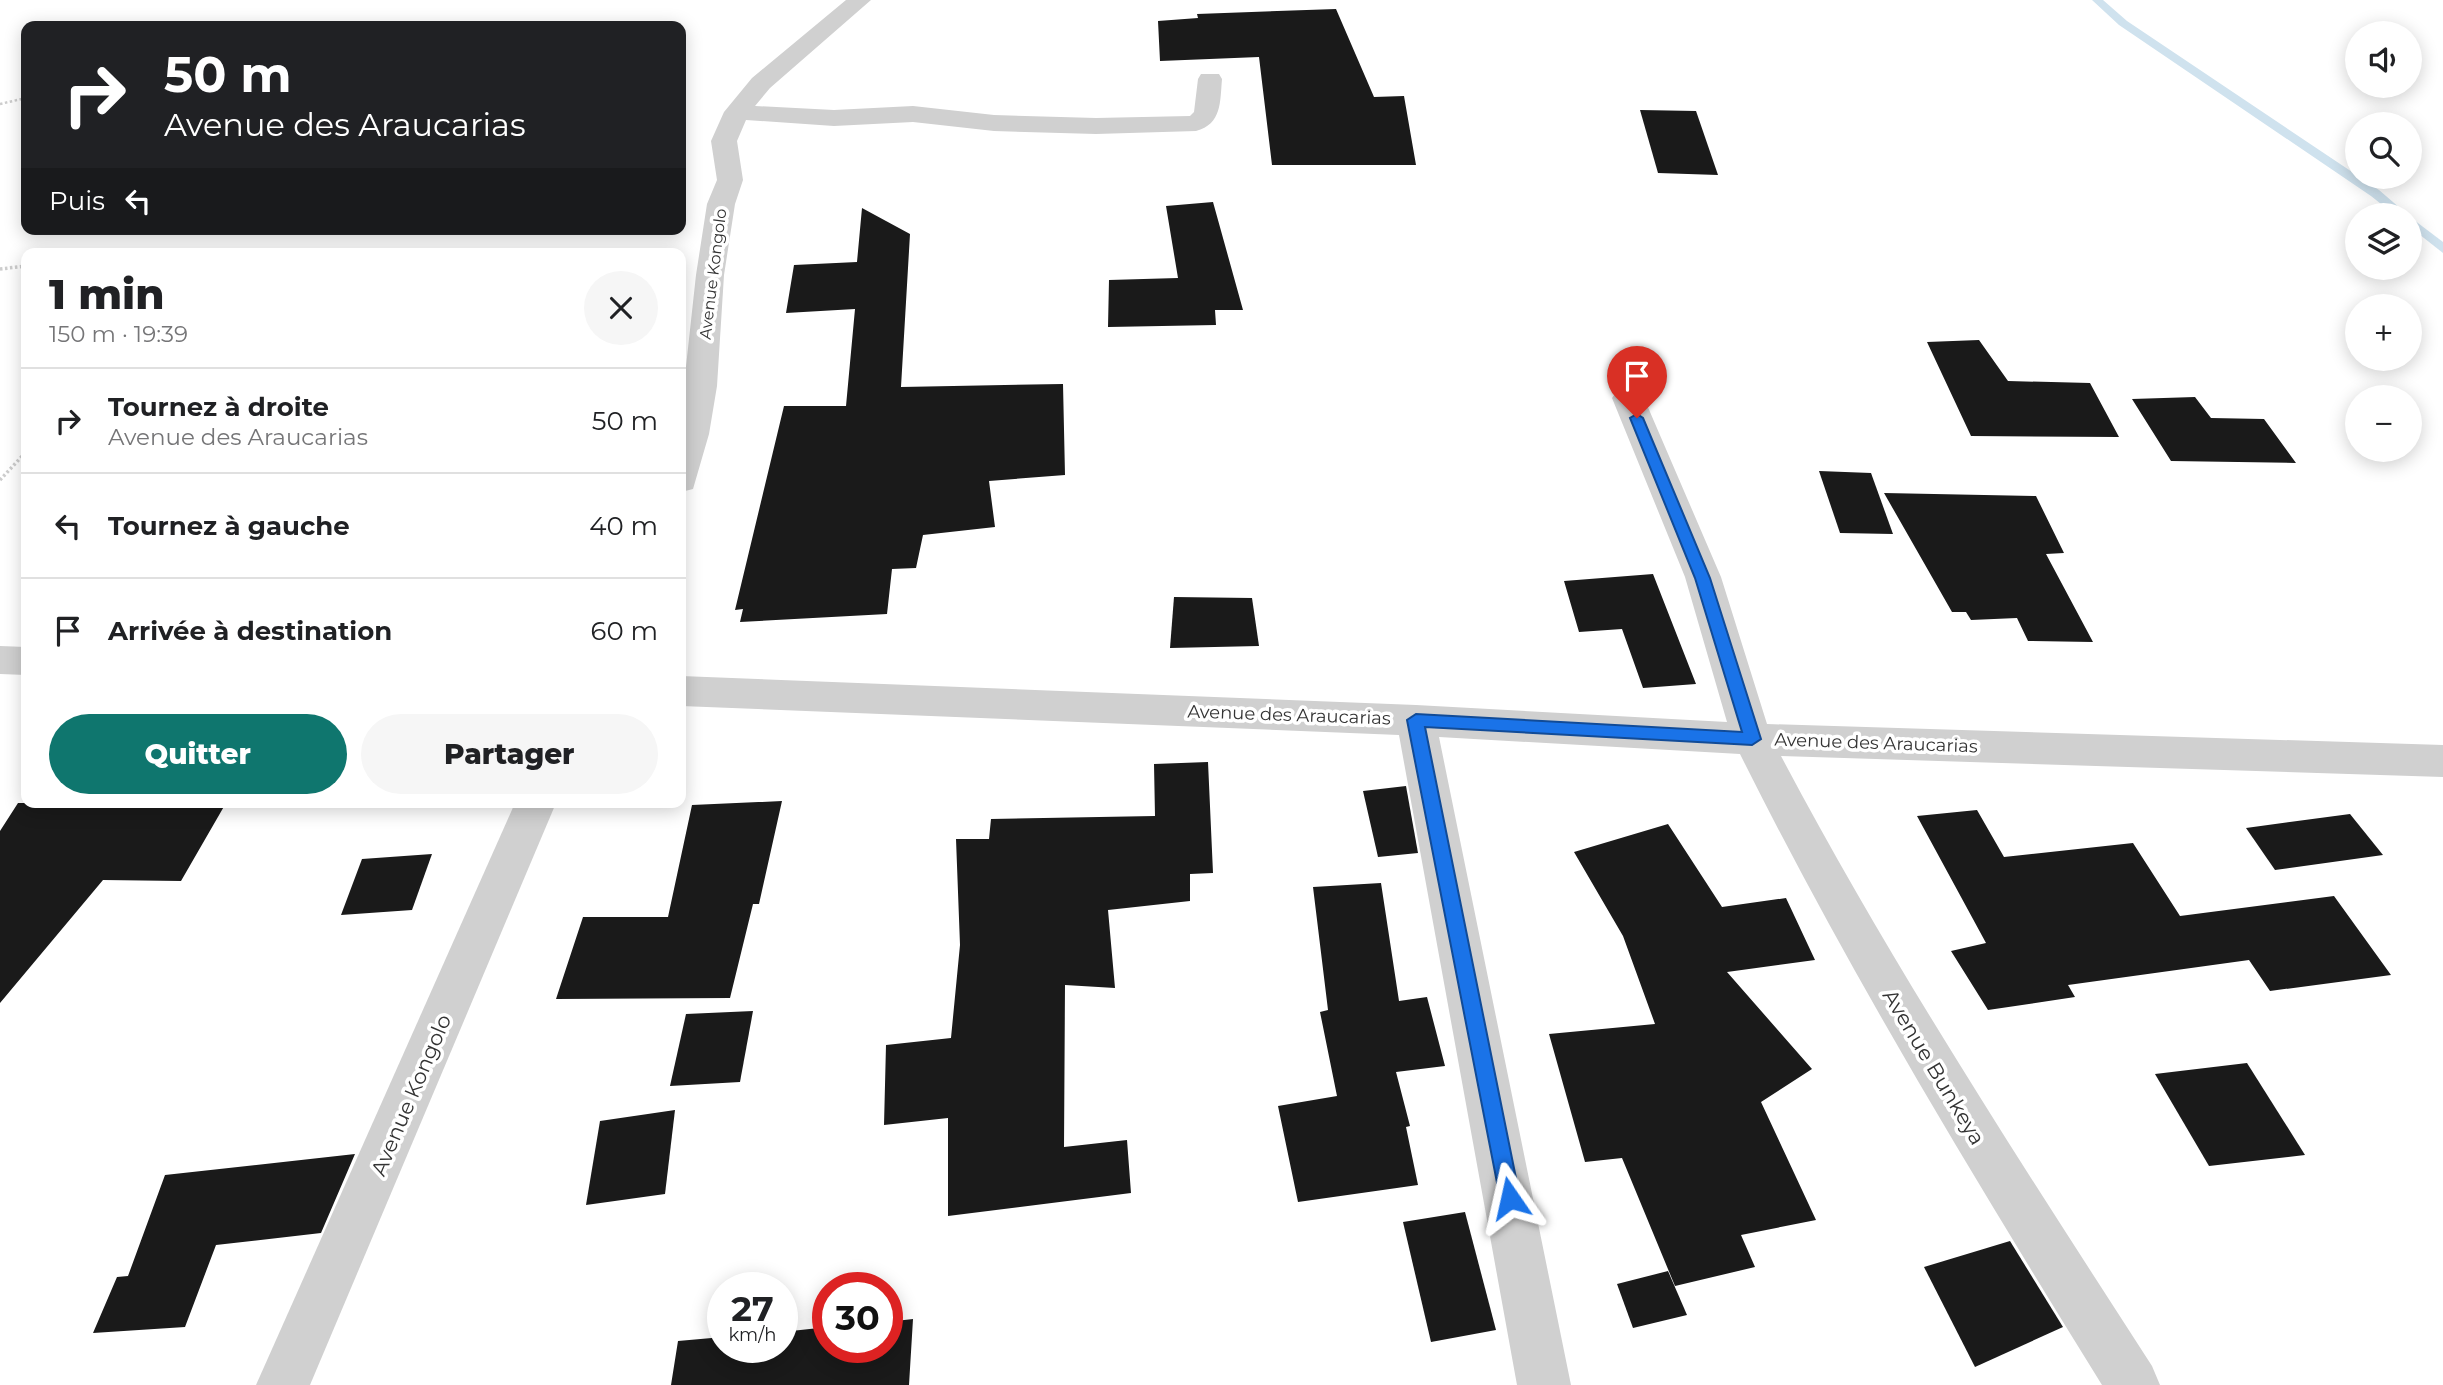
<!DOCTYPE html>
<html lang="fr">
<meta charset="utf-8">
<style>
:root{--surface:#fff;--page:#f6f6f6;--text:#202124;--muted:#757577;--line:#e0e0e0;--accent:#0f766e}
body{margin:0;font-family:Montserrat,sans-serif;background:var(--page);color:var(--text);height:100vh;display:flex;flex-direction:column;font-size:26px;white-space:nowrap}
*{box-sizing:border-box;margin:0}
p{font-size:23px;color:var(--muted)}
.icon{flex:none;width:38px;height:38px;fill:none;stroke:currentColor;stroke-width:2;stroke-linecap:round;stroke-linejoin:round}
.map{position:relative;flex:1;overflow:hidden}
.panel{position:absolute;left:21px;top:248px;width:665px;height:560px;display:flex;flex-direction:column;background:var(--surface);border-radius:14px;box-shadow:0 4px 18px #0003}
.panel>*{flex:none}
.guide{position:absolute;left:21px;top:21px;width:665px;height:214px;border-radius:14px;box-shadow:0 4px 18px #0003;background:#202124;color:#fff;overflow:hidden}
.tools{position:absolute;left:2345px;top:21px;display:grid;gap:14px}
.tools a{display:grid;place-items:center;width:77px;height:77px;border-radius:50%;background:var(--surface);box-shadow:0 4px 18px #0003;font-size:35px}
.speed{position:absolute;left:707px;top:1272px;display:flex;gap:14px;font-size:35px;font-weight:700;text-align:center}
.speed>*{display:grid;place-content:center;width:91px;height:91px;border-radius:50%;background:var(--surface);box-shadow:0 4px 18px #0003;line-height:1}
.speed small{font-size:18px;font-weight:400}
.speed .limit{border:10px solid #d22;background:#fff;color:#111}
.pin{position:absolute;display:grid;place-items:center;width:60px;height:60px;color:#fff;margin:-72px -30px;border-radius:50% 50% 50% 0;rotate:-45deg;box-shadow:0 0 7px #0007}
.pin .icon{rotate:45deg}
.me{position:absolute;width:77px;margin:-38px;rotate:349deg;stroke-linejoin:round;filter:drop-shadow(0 0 5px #0008)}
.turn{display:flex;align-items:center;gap:24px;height:147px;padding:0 28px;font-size:32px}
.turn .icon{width:91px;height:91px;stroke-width:2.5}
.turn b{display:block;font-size:49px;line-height:60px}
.then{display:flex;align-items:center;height:66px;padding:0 28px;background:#0003;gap:14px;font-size:26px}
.round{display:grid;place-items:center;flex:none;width:74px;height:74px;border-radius:37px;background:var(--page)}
.summary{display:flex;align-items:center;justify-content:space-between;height:119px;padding:0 28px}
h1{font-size:42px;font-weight:800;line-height:52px}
.cta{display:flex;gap:14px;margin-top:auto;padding:14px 28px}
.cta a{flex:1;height:80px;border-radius:42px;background:var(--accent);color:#fff;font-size:28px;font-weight:800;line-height:80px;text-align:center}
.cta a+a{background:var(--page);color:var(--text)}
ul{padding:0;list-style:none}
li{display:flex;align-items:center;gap:21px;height:105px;padding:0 28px;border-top:2px solid var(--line)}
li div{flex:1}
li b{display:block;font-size:26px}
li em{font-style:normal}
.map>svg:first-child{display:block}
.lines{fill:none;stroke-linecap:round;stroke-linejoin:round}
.stream{fill:#cfe2ee;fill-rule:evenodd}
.building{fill:#1a1a1a}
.path-far1{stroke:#cdcdcd;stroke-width:2.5;stroke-dasharray:2.5 2.5;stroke-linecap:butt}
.path{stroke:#cdcdcd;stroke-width:3.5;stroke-dasharray:2.5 2.5;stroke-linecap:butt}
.minor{fill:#d0d0d0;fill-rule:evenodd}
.route{fill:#1a73e8;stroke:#114b97;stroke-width:2}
.labels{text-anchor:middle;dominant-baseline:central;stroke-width:7;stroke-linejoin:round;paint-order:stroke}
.far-street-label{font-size:16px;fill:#333;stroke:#fff}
.street-label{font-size:18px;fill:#333;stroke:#fff}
.near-street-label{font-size:21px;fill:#333;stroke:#fff}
</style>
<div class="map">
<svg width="2443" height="1385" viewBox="0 0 2443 1385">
<rect width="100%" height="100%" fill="#fff"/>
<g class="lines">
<g class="stream">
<polygon points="2092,0 2103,0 2127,21 2379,190 2408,215 2395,215 2371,196 2119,25"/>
<polygon points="2410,217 2443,242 2443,253 2410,227"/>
</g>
</g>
<g class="building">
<polygon points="1336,9 1374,97 1404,96 1416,165 1272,165 1259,57 1160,61 1158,21 1198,18 1197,14"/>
<polygon points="1640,110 1696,111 1718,175 1658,173"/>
<polygon points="1213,202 1243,310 1215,310 1216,325 1108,327 1109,280 1178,278 1166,206"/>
<polygon points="862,208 910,234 901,387 1063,384 1065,475 989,481 995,527 923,535 916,568 892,569 887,614 740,622 743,609 735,610 784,406 846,406 855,309 786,313 794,265 857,262"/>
<polygon points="1979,340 2008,381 2090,383 2119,437 1971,436 1927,342"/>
<polygon points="2195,397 2211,418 2264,419 2296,463 2171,461 2132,399"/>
<polygon points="1819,471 1871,473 1893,534 1840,533"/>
<polygon points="1884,493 2036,496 2064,553 2046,554 2093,642 2028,641 2017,618 1971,620 1966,612 1952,612"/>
<polygon points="1653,574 1696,684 1643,688 1622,629 1579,632 1564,581"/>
<polygon points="1174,597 1252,598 1259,646 1170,648"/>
<polygon points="1208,762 1213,873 1190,874 1190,901 1108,910 1115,988 1065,985 1064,1147 1127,1140 1131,1193 948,1216 948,1118 884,1125 886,1045 951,1038 960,945 956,839 989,839 991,819 1155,816 1154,764"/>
<polygon points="1406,786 1418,853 1378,857 1363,791"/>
<polygon points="782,801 759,904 753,904 730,998 556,999 583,917 668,917 692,805"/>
<polygon points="18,803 226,803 181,881 103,880 0,1003 0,831"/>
<polygon points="1977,810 2004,857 2133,843 2180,916 2334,896 2391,975 2270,991 2249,960 2068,985 2075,997 1988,1010 1951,951 1986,943 1917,816"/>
<polygon points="2350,814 2383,855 2275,870 2246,828"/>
<polygon points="1668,824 1722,907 1786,898 1815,960 1727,972 1812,1069 1761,1102 1816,1220 1741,1235 1755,1267 1675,1286 1622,1158 1585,1162 1549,1034 1655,1024 1623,936 1574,852"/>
<polygon points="432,854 412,910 341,915 362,859"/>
<polygon points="1381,883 1399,1001 1427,997 1445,1066 1396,1072 1410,1126 1406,1127 1418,1185 1298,1202 1278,1106 1337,1096 1320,1012 1328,1010 1313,887"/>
<polygon points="753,1011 740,1082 670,1086 686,1014"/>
<polygon points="2247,1063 2305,1155 2209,1166 2155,1074"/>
<polygon points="675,1110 665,1194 586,1205 600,1121"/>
<polygon points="355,1154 321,1233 216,1245 185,1327 93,1333 117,1277 128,1276 165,1175"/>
<polygon points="1465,1212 1496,1330 1431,1342 1403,1222"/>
<polygon points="2010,1241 2063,1327 1975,1367 1924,1267"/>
<polygon points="1668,1271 1687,1315 1633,1328 1617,1284"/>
<polygon points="913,1319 909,1385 671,1385 678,1341 723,1337 723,1348 782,1348 782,1332 828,1327 828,1348 887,1348 887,1322"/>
</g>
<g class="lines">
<polyline class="path-far1" points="0,104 26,98"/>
<g class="path">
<polyline points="175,254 179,254"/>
<polyline points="0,269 26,266"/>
<polyline points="0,480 26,452"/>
</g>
<g class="minor">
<path d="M846,0H871L770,88L755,106L834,110L913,106L994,115L1096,118L1190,116L1194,112L1198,79L1201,74H1219L1222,79C1220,102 1222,124 1196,131L1096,134L994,131L913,122L834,126L746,120L737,141L743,180L735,204L724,275L717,386L709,434L693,489L681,492V412L696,275L707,204L717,180L711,141L724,112L752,78Z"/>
<path d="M1628,388L1639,391L1644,398L1721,577L1767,724L2443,745V777L1781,756C1892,966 2023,1166 2152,1366L2160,1385H2102C1974,1178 1848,971 1740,754L1439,737L1571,1385H1517L1399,735L681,706V676L1416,705L1727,722L1685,577L1612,398L1617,391Z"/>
<polygon points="0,646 26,647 26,675 0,674"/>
<polygon points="515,803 556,803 310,1385 256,1385"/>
</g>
</g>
<polygon class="route" points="1637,414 1643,418 1710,578 1761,739 1752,745 1425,727 1520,1198 1517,1206 1510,1209 1503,1206 1500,1198 1407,720 1416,714 1742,732 1695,578 1630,418"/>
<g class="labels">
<g class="far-street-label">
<text transform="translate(713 274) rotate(-83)">Avenue Kongolo</text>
</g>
<g class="street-label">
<text transform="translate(1289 715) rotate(2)">Avenue des Araucarias</text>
<text transform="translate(1876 743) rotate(2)">Avenue des Araucarias</text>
</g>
<g class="near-street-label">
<text transform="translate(1934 1067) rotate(59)">Avenue Bunkeya</text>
<text transform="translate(411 1095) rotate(-67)">Avenue Kongolo</text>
</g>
</g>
</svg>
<div class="tools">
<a><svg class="icon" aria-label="sound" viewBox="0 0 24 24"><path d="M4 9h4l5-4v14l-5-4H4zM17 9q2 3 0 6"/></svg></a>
<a><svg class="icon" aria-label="search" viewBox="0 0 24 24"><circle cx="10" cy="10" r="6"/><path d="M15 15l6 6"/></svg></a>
<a><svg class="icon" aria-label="layers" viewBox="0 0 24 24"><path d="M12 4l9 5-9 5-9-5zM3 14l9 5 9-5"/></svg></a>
<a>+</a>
<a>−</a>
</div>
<div class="speed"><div>27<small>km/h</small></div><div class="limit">30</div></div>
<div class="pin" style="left:1637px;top:418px;background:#d93025"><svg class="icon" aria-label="arrive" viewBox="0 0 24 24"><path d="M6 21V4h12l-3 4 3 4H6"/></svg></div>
<svg class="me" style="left:1510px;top:1198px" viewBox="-20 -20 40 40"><path d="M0-17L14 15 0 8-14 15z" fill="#1a73e8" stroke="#fff" stroke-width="4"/></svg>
<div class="guide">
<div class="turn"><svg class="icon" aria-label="right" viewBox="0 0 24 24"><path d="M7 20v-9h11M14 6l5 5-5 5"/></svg><div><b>50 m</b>Avenue des Araucarias</div></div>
<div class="then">Puis<svg class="icon" aria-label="left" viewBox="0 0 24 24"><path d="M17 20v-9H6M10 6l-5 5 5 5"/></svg></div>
</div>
<section class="panel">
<div class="summary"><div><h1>1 min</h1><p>150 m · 19:39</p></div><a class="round"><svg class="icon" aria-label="close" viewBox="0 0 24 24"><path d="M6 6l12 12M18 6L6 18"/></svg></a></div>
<ul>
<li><svg class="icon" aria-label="right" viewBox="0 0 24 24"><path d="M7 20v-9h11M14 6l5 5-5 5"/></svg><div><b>Tournez à droite</b><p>Avenue des Araucarias</p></div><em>50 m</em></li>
<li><svg class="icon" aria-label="left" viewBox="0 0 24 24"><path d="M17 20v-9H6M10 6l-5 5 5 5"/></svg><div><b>Tournez à gauche</b></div><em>40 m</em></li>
<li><svg class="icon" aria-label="arrive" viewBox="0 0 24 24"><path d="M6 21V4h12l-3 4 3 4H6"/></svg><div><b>Arrivée à destination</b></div><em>60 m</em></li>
</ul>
<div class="cta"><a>Quitter</a><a>Partager</a></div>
</section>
</div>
